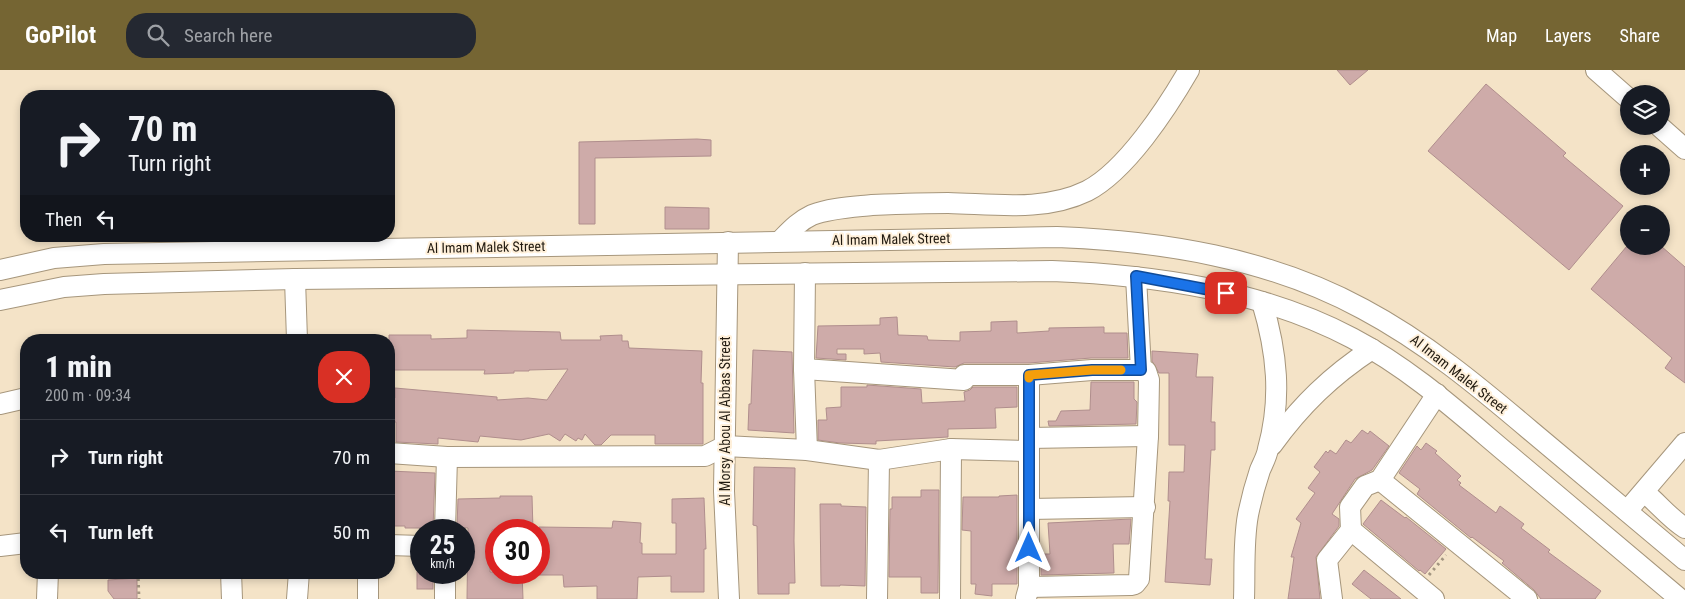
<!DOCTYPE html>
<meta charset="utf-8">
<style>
:root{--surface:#171b24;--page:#242831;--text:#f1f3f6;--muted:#9ea1a6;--line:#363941;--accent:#756533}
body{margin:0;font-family:"Roboto Condensed",sans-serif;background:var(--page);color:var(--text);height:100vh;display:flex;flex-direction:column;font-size:19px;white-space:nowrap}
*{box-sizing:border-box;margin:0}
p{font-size:16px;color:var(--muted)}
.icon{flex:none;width:28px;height:28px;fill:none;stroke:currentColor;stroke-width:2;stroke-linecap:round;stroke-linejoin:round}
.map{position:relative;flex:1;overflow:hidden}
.panel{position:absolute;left:20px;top:264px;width:375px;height:245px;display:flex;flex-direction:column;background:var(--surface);border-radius:20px;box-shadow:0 2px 8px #0003}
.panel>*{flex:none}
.guide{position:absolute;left:20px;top:20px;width:375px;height:152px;border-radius:20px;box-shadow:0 2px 8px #0003;background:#171b24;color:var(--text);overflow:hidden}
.fabs{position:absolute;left:1620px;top:15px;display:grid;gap:10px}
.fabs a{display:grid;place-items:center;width:50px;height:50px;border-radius:50%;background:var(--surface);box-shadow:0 2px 8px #0003;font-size:25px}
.speed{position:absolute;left:410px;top:449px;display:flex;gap:10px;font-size:25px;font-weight:700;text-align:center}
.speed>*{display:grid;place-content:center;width:65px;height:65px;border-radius:50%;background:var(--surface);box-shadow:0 2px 8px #0003;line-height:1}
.speed small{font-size:12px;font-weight:400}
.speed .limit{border:8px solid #d22;background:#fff;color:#111}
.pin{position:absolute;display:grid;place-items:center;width:42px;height:42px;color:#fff;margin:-21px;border-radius:10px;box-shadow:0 2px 8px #0006}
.me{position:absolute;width:55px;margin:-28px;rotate:0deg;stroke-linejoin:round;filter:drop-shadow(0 0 4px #0008)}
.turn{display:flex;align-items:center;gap:18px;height:105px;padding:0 25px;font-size:22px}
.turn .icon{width:65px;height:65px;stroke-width:2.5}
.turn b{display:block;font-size:35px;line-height:42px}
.then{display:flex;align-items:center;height:48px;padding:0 25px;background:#0003;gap:10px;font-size:19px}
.round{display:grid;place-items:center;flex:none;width:52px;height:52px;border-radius:20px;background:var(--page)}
.headline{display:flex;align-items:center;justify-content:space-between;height:85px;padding:0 25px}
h1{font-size:30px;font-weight:800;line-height:38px}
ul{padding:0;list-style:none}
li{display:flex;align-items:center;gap:15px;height:75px;padding:0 25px;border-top:1px solid var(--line)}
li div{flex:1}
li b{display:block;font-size:19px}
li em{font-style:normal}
header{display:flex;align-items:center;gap:30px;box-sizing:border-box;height:70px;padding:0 25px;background:var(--accent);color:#fff}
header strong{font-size:24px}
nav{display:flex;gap:28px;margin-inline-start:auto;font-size:18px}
.search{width:350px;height:45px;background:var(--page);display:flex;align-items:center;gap:12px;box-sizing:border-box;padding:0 18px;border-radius:20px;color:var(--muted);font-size:19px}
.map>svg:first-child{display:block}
.building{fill:#ceaba9;stroke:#b08e8d}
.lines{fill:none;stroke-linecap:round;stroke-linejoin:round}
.minor-casing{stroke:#a6967c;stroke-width:22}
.path{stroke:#a39580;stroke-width:3;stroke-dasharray:2.5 4;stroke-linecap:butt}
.minor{stroke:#fff;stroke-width:20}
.route-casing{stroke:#114b97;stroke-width:12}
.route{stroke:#1a73e8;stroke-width:9}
.slow{stroke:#f59e0b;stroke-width:9}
.labels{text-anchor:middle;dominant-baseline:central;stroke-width:4;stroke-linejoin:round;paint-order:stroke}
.street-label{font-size:14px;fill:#211a10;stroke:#fff0da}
</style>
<header>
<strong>GoPilot</strong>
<div class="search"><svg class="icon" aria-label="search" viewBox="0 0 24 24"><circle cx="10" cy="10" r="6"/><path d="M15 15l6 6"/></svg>Search here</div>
<nav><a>Map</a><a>Layers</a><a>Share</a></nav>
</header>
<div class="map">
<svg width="1685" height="529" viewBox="0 0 1685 529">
<rect width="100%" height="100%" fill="#f4e3c7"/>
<g class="building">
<polygon points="1337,0 1368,0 1350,15"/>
<polygon points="1486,14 1566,83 1563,86 1623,136 1569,200 1428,81"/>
<polygon points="697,69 711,70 711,86 595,88 595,154 579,154 579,72"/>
<polygon points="665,137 709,138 709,159 665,159"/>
<polygon points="1627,176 1661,176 1685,197 1685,313 1665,298 1672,288 1591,219"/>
<polygon points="897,247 898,265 927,266 928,270 960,271 960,262 991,261 991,252 1017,251 1017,263 1049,261 1049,258 1104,257 1104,263 1127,263 1128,288 1091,288 1029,293 964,293 955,297 881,292 880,283 864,284 864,279 837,279 837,284 846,284 846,290 816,288 818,256 880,255 880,248"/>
<polygon points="467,260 560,262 561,270 601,270 600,266 622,265 622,271 628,271 629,278 702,281 701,313 703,313 703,374 655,374 655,365 611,365 601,375 595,375 585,364 582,370 578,368 576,371 565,364 560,371 549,364 521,370 480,366 478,372 438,368 438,374 396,372 396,352 389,352 389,328 395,328 395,318 497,327 497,330 528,328 547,330 568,299 529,300 529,301 514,301 514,303 484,304 485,300 389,300 389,265 431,265 431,269 467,268"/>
<polygon points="753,280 792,282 794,363 748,360 749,334 751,334"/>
<polygon points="1152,281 1198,284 1196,307 1213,307 1211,352 1215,352 1215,380 1211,380 1205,489 1212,489 1210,515 1165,512 1170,431 1168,431 1169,402 1184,402 1185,375 1169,375 1169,303 1159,303 1152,291"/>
<polygon points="1091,312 1134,312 1134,329 1137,332 1136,354 1049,356 1048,351 1056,351 1061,341 1090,340"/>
<polygon points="867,315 921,319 922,333 965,331 964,322 970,320 973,317 1017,317 1017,337 995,338 996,358 948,359 948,367 876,371 876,374 840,373 818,370 818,350 827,350 826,338 841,337 841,317 867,317"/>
<polygon points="1362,360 1368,364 1370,361 1389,376 1372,400 1355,409 1332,444 1339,449 1339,456 1316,487 1320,529 1288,529 1294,487 1291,487 1301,453 1296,449 1315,423 1308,418 1320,402 1314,397 1326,381 1328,383 1330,380 1336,384 1346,370 1351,373"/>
<polygon points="1426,373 1437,381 1435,383 1461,406 1457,410 1461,413 1459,415 1496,443 1500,436 1524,454 1521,458 1550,480 1548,482 1601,521 1595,529 1541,529 1534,520 1502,493 1504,491 1472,467 1471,468 1417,424 1420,419 1399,403 1417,376 1421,380"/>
<polygon points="754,397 795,398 794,471 795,513 789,513 789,524 758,524 757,456 753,455"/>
<polygon points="389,401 435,403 433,458 405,458 405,456 389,456"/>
<polygon points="921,420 939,420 938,523 921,523 921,507 889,507 890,439 892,439 892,427 921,427"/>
<polygon points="1017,425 1017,514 992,514 992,526 975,524 976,514 971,514 971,461 962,460 963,427 999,427 999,426"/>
<polygon points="500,426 532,426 533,460 492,460 490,502 522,502 523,529 467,529 468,458 457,457 458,429 500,428"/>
<polygon points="704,428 706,479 704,479 704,522 671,522 671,506 638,507 637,529 597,529 597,516 564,517 563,505 539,505 539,457 612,458 613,451 641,453 640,473 642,473 642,484 676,484 676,453 672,453 672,429"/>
<polygon points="1381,430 1405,448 1406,447 1446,479 1425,504 1420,500 1419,501 1363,454"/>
<polygon points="820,434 841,434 841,436 866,437 865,516 840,515 840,516 821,516"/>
<polygon points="1131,449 1129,474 1113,474 1114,503 1041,505 1041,484 1050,484 1048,453"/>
<polygon points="1364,500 1401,529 1371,529 1352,514"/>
<rect x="417" y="502" width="16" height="17"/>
<polygon points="137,508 137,529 114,529 108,521 108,510"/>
</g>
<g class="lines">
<g class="minor-casing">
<g id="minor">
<polyline points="1596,0 1629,29"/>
<polyline points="1659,56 1685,79"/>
<path d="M780,171C790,161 799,151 812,145C830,138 853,137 872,135C897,134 923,133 948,133C994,134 1044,142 1087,121C1126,101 1167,38 1189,0"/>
<polyline points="728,172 724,421 729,529"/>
<path d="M0,200L54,188L104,184L1057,167C1162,171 1269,188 1363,239C1425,272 1478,316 1531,361C1583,404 1634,447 1685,490"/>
<polyline points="805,203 804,299 807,380"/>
<polyline points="295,209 297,270"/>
<path d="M0,230L64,217L104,214L295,209L1052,201C1154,205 1261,220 1352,268C1411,299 1459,343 1509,385C1566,433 1623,481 1680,529"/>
<polyline points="804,299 964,310 964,305 1029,305 1092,300 1141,300"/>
<polyline points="0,334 26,328"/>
<polyline points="1029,368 1148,366"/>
<path d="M1272,375C1301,335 1331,306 1372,279"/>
<polyline points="389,383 447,387 705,386 725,376 807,380 879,390 951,379 1029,381"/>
<polyline points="1380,410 1527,529"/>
<path d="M1644,422C1658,433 1669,448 1685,458"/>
<polyline points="1029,439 1145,437"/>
<polyline points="1627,441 1685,373"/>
<polyline points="445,460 447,387"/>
<polyline points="1351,460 1434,529"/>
<polyline points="389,475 421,476"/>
<polyline points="0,476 26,473"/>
<polyline points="231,502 232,529"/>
<polyline points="368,502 368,529"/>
<polyline points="445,502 445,529"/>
<polyline points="1029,517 1131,515 1135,514 1139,509 1148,366 1149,310 1146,301 1141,300 1136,207"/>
<polyline points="1026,528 1029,517 1029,305"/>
<polyline points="47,529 48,502"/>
<polyline points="297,529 299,502"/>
<polyline points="877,529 879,390"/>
<polyline points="950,529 951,379"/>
<path d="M1244,529C1245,501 1243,472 1248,445C1251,430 1255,415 1260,400C1263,393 1267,386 1268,379C1282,328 1277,282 1262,232"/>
<polyline points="1332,529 1327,490 1351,460 1350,437 1365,416 1380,410 1437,324"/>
</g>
</g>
<g class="path">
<polyline points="138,502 139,529"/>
<polyline points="1429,505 1446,485"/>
</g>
<use href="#minor" class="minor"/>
</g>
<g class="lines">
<g class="route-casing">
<polyline id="route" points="1029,478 1029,305 1092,300 1141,300 1136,206 1226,223"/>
</g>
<use href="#route" class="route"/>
<polyline class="slow" points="1029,308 1029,305 1092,300 1121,300"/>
</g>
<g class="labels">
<g class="street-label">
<text transform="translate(891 169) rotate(-1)">Al Imam Malek Street</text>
<text transform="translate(486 177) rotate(-1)">Al Imam Malek Street</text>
<text transform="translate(1459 304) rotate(38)">Al Imam Malek Street</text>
<text transform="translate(725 351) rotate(-90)">Al Morsy Abou Al Abbas Street</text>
</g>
</g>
</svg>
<div class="fabs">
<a><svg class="icon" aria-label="layers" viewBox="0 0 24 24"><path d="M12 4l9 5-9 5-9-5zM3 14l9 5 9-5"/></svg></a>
<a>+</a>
<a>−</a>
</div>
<div class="speed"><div>25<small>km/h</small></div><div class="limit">30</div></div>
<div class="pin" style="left:1226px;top:223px;background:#d93025"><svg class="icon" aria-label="arrive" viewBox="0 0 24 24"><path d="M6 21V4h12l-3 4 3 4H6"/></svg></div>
<svg class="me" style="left:1029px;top:478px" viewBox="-20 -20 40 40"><path d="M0-17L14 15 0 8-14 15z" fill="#1a73e8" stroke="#fff" stroke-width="4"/></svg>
<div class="guide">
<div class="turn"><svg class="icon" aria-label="right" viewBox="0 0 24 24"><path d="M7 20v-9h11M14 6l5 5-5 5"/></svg><div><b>70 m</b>Turn right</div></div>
<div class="then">Then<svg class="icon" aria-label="left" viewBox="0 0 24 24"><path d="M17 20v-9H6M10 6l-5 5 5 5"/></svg></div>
</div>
<section class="panel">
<div class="headline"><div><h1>1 min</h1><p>200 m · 09:34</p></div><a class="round" style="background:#d93025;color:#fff"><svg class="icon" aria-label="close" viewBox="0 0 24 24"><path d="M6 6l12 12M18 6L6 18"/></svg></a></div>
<ul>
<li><svg class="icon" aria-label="right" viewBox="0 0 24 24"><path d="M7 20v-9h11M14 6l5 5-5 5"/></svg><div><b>Turn right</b></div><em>70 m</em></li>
<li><svg class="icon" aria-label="left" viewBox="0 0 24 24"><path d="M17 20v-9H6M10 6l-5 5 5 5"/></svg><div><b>Turn left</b></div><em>50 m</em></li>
</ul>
</section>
</div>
